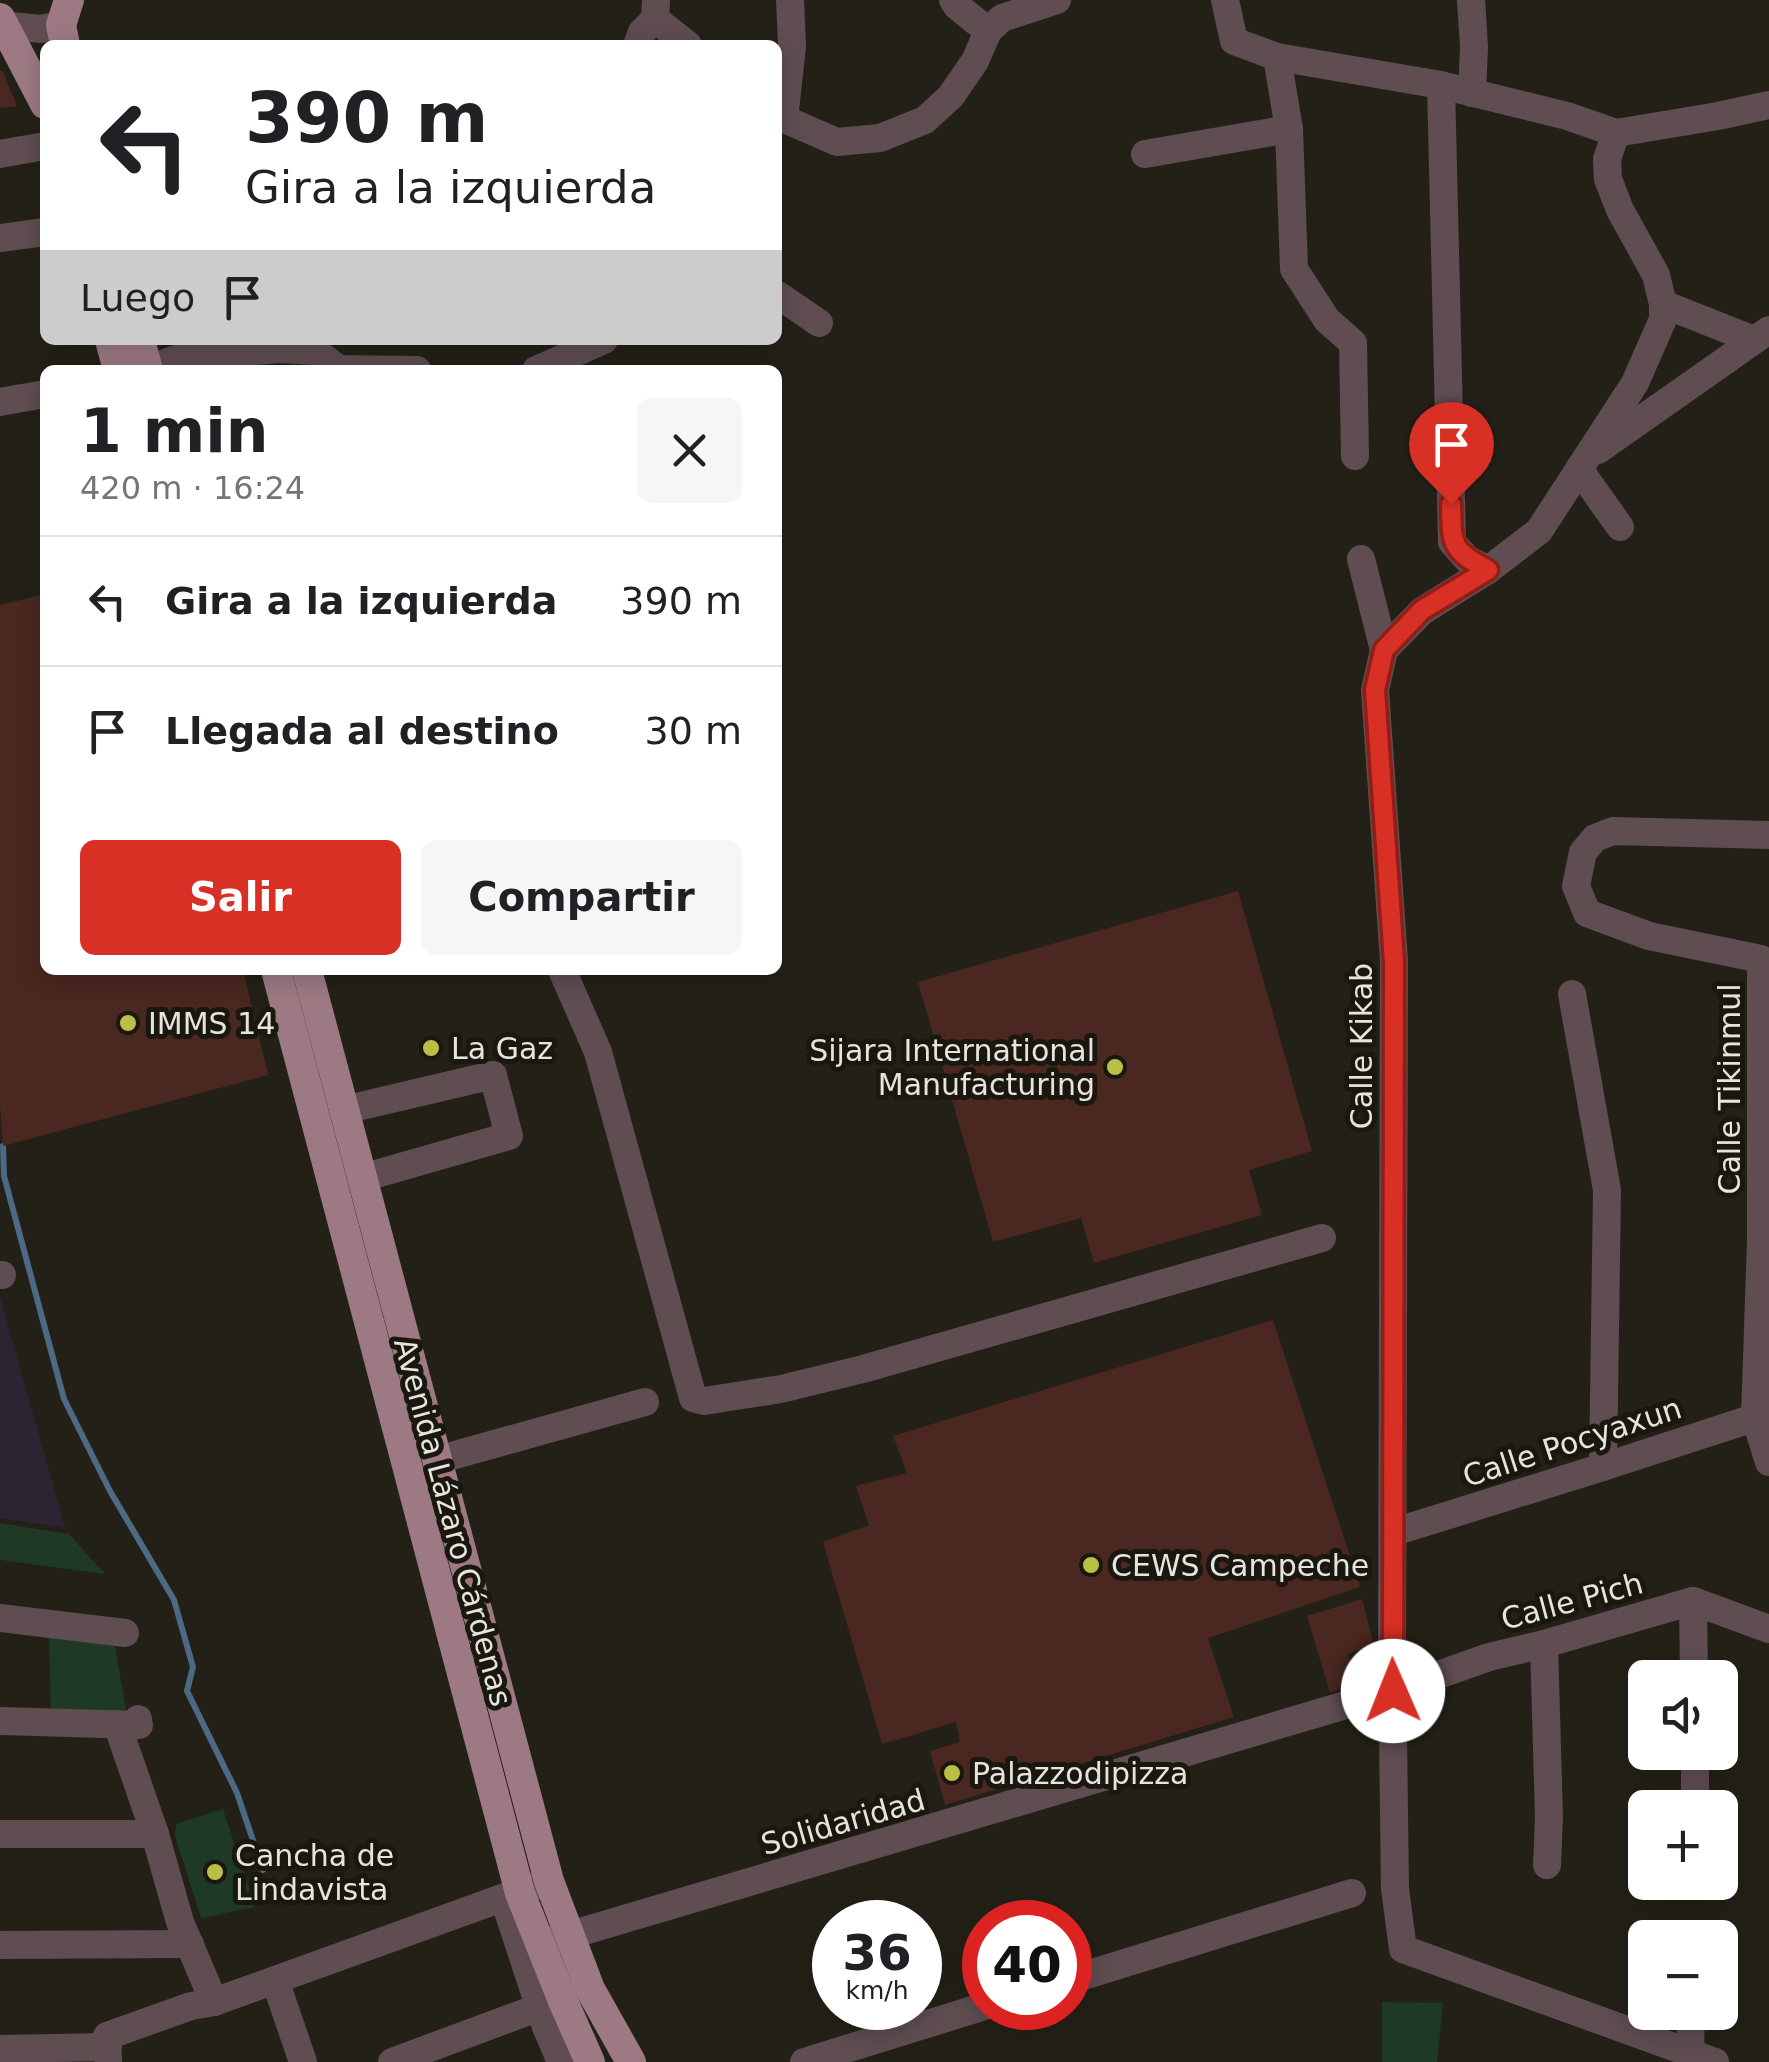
<!DOCTYPE html>
<html lang="es">
<meta charset="utf-8">
<style>
:root{--surface:#fff;--page:#f6f6f6;--text:#202124;--muted:#757577;--line:#e0e0e0;--accent:#d93025}
body{margin:0;font-family:"DejaVu Sans",sans-serif;background:var(--page);color:var(--text);height:100vh;display:flex;flex-direction:column;font-size:38px;white-space:nowrap}
*{box-sizing:border-box;margin:0}
p{font-size:32px;color:var(--muted)}
.icon{flex:none;width:55px;height:55px;fill:none;stroke:currentColor;stroke-width:2;stroke-linecap:round;stroke-linejoin:round}
.map{position:relative;flex:1;overflow:hidden}
.sheet{position:absolute;left:40px;top:365px;width:742px;height:610px;display:flex;flex-direction:column;background:var(--surface);border-radius:15px;box-shadow:0 5px 25px #0003}
.sheet>*{flex:none}
.hud{position:absolute;left:40px;top:40px;width:742px;height:305px;border-radius:15px;box-shadow:0 5px 25px #0003;background:#fff;color:var(--text);overflow:hidden}
.buttons{position:absolute;left:1628px;top:1660px;display:grid;gap:20px}
.buttons a{display:grid;place-items:center;width:110px;height:110px;border-radius:15px;background:var(--surface);box-shadow:0 5px 25px #0003;font-size:50px}
.speed{position:absolute;left:812px;top:1900px;display:flex;gap:20px;font-size:50px;font-weight:700;text-align:center}
.speed>*{display:grid;place-content:center;width:130px;height:130px;border-radius:50%;background:var(--surface);box-shadow:0 5px 25px #0003;line-height:1}
.speed small{font-size:25px;font-weight:400}
.speed .limit{border:15px solid #d22;background:#fff;color:#111}
.pin{position:absolute;display:grid;place-items:center;width:85px;height:85px;color:#fff;margin:-102px -42px;border-radius:50% 50% 50% 0;rotate:-45deg;box-shadow:0 0 10px #0007}
.pin .icon{rotate:45deg}
.me{position:absolute;width:110px;margin:-55px;rotate:359deg;stroke-linejoin:round;filter:drop-shadow(0 0 8px #0008)}
.turn{display:flex;align-items:center;gap:35px;height:210px;padding:0 40px;font-size:45px}
.turn .icon{width:130px;height:130px;stroke-width:2.5}
.turn b{display:block;font-size:70px;line-height:85px}
.then{display:flex;align-items:center;height:95px;padding:0 40px;background:#0003;gap:20px;font-size:38px}
.round{display:grid;place-items:center;flex:none;width:105px;height:105px;border-radius:15px;background:var(--page)}
.summary{display:flex;align-items:center;justify-content:space-between;height:170px;padding:0 40px}
h1{font-size:60px;font-weight:800;line-height:75px}
.action{display:flex;gap:20px;margin-top:auto;padding:20px 40px}
.action a{flex:1;height:115px;border-radius:15px;background:var(--accent);color:#fff;font-size:40px;font-weight:800;line-height:115px;text-align:center}
.action a+a{background:var(--page);color:var(--text)}
ul{padding:0;list-style:none}
li{display:flex;align-items:center;gap:30px;height:130px;padding:0 40px;border-top:2px solid var(--line)}
li div{flex:1}
li b{display:block;font-size:38px}
li em{font-style:normal}
.map>svg:first-child{display:block}
.education{fill:#2c2433}
.green{fill:#1f3927}
.lines{fill:none;stroke-linecap:round;stroke-linejoin:round}
.stream{stroke:#4c6a84;stroke-width:6}
.building{fill:#4a2720}
.minor{stroke:#5f4d52;stroke-width:28}
.major{stroke:#9d7a83;stroke-width:30}
.route-casing{stroke:#8d1f18;stroke-width:25}
.route{stroke:#d93025;stroke-width:18}
.poi-dot{fill:#bac045;stroke:#1a170e;stroke-width:4}
.labels{text-anchor:middle;dominant-baseline:central;stroke-width:10;stroke-linejoin:round;paint-order:stroke}
.poi-label{font-size:30px;fill:#e6e4de;stroke:#1a170e;text-anchor:start}
.street-label{font-size:30px;fill:#e6e4de;stroke:#1a170e}
</style>
<div class="map">
<svg width="1769" height="2062" viewBox="0 0 1769 2062">
<rect width="100%" height="100%" fill="#232117"/>
<polygon class="education" points="0,1297 65,1528 0,1518"/>
<g class="green">
<polygon points="0,1523 69,1534 105,1574 0,1560"/>
<polygon points="49,1636 114,1642 128,1720 51,1711"/>
<polygon points="223,1809 255,1907 201,1918 175,1836 176,1824"/>
<polygon points="1382,2002 1443,2003 1437,2062 1382,2062"/>
</g>
<g class="lines">
<polyline class="stream" points="3,1146 4,1176 64,1399 110,1491 174,1600 193,1667 187,1691 237,1793 263,1870"/>
</g>
<g class="building">
<polygon points="0,70 3,72 17,106 0,108"/>
<polygon points="45,594 45,970 243,970 268,1075 3,1146 0,1106 0,605"/>
<polygon points="1238,891 1312,1151 1249,1170 1262,1215 1094,1263 1081,1218 993,1242 918,982"/>
<polygon points="1273,1320 1360,1587 1208,1638 1234,1717 945,1805 930,1751 960,1742 956,1722 882,1744 823,1542 869,1525 856,1486 907,1473 893,1436"/>
<polygon points="1362,1599 1374,1645 1348,1654 1357,1682 1330,1693 1307,1616"/>
</g>
<g class="lines">
<g class="minor">
<polyline points="953,0 957,6 988,31"/>
<polyline points="1225,0 1234,41 1277,57 1441,85 1567,116 1616,133 1718,116 1769,105"/>
<polyline points="1471,0 1474,47 1472,93"/>
<polyline points="655,19 688,45"/>
<polyline points="0,25 41,29 61,25"/>
<polyline points="637,45 642,32 655,19 656,0"/>
<polyline points="1277,57 1289,129 1294,269 1327,320 1353,343 1355,456"/>
<polyline points="1441,85 1452,542 1467,559 1488,570"/>
<polyline points="778,114 784,119 837,142 880,138 925,120 951,96 975,61 988,31 1002,18 1057,0"/>
<polyline points="784,119 792,46 790,0"/>
<polyline points="1616,133 1607,159 1608,179 1620,210 1656,275 1663,304 1663,319 1635,383 1539,531 1488,570 1422,611 1384,650 1375,690 1394,961 1392,1659 1395,1889 1403,1949 1715,2062"/>
<polyline points="0,154 45,146"/>
<polyline points="1145,154 1289,129"/>
<polyline points="0,238 45,232"/>
<polyline points="778,295 819,323"/>
<polyline points="1663,304 1754,340"/>
<polyline points="340,369 417,370"/>
<polyline points="146,370 182,357 280,349 315,351 340,370"/>
<polyline points="536,370 604,340"/>
<polyline points="0,402 45,394"/>
<polyline points="1598,450 1769,330"/>
<polyline points="1579,469 1620,527"/>
<polyline points="1361,559 1384,650"/>
<polyline points="1769,835 1613,831 1595,838 1583,852 1576,886 1587,913 1649,936 1761,959 1761,1241 1755,1417 1769,1462"/>
<polyline points="562,970 598,1052 693,1398 704,1401 781,1389 863,1369 1322,1238"/>
<polyline points="1572,994 1607,1190 1603,1467"/>
<polyline points="344,1110 493,1075 509,1136 362,1178"/>
<polyline points="0,1275 2,1275"/>
<polyline points="437,1460 645,1402"/>
<polyline points="1394,1532 1603,1467 1769,1413"/>
<polyline points="1693,1601 1694,1678"/>
<polyline points="0,1618 125,1633"/>
<polyline points="1544,1644 1549,1817 1547,1865"/>
<polyline points="0,1721 139,1725 138,1719"/>
<polyline points="117,1724 155,1834 180,1922 214,2002"/>
<polyline points="1695,1752 1695,1808"/>
<polyline points="0,1834 155,1834"/>
<polyline points="504,1899 546,2027 561,2062"/>
<polyline points="550,1941 1393,1691 1489,1657 1544,1644 1693,1601 1769,1629"/>
<polyline points="0,1945 190,1944"/>
<polyline points="275,1980 303,2062"/>
<polyline points="1070,1980 1352,1893"/>
<polyline points="0,2049 108,2047"/>
<polyline points="1690,2053 1691,2012"/>
<polyline points="108,2062 107,2036 191,2006 214,2002 549,1881"/>
<polyline points="392,2062 540,2007"/>
<polyline points="804,2062 985,2006"/>
</g>
<g class="major">
<polyline points="0,18 45,104"/>
<polyline points="65,45 61,25 69,0"/>
<polyline points="110,340 118,370"/>
<polyline points="140,340 148,370"/>
<polyline points="276,970 520,1893 563,2001 590,2062"/>
<polyline points="307,970 549,1881 590,1989 631,2062"/>
</g>
</g>
<g class="lines">
<g class="route-casing">
<path id="route" d="M1393,1691L1394,961L1375,690L1384,650L1422,610L1488,570C1450,550 1452,544 1451,504"/>
</g>
<use href="#route" class="route"/>
</g>
<g class="poi-dot">
<circle cx="128" cy="1023" r="10"/>
<circle cx="431" cy="1048" r="10"/>
<circle cx="1115" cy="1067" r="10"/>
<circle cx="1091" cy="1565" r="10"/>
<circle cx="952" cy="1773" r="10"/>
<circle cx="215" cy="1872" r="10"/>
</g>
<g class="labels">
<g class="poi-label">
<text x="148" y="1023">IMMS 14</text>
<text x="451" y="1048">La Gaz</text>
<text x="1095" y="1050" text-anchor="end">Sijara International<tspan x="1095" dy="34">Manufacturing</tspan></text>
<text x="1111" y="1565">CEWS Campeche</text>
<text x="972" y="1773">Palazzodipizza</text>
<text x="235" y="1855">Cancha de<tspan x="235" dy="34">Lindavista</tspan></text>
</g>
<g class="street-label">
<text transform="translate(1361 1046) rotate(-90)">Calle Kikab</text>
<text transform="translate(1729 1089) rotate(-90)">Calle Tikinmul</text>
<text transform="translate(1572 1442) rotate(-18)">Calle Pocyaxun</text>
<text transform="translate(453 1522) rotate(75)">Avenida Lázaro Cárdenas</text>
<text transform="translate(1572 1601) rotate(-15)">Calle Pich</text>
<text transform="translate(843 1822) rotate(-16)">Solidaridad</text>
</g>
</g>
</svg>
<div class="buttons">
<a><svg class="icon" aria-label="sound" viewBox="0 0 24 24"><path d="M4 9h4l5-4v14l-5-4H4zM17 9q2 3 0 6"/></svg></a>
<a>+</a>
<a>−</a>
</div>
<div class="speed"><div>36<small>km/h</small></div><div class="limit">40</div></div>
<div class="pin" style="left:1451px;top:504px;background:#d93025"><svg class="icon" aria-label="arrive" viewBox="0 0 24 24"><path d="M6 21V4h12l-3 4 3 4H6"/></svg></div>
<svg class="me" style="left:1393px;top:1691px" viewBox="-20 -20 40 40"><circle r="19" fill="#fff"/><path d="M0-13L10 11 0 6-10 11z" fill="#d93025"/></svg>
<div class="hud">
<div class="turn"><svg class="icon" aria-label="left" viewBox="0 0 24 24"><path d="M17 20v-9H6M10 6l-5 5 5 5"/></svg><div><b>390 m</b>Gira a la izquierda</div></div>
<div class="then">Luego<svg class="icon" aria-label="arrive" viewBox="0 0 24 24"><path d="M6 21V4h12l-3 4 3 4H6"/></svg></div>
</div>
<section class="sheet">
<div class="summary"><div><h1>1 min</h1><p>420 m · 16:24</p></div><a class="round"><svg class="icon" aria-label="close" viewBox="0 0 24 24"><path d="M6 6l12 12M18 6L6 18"/></svg></a></div>
<ul>
<li><svg class="icon" aria-label="left" viewBox="0 0 24 24"><path d="M17 20v-9H6M10 6l-5 5 5 5"/></svg><div><b>Gira a la izquierda</b></div><em>390 m</em></li>
<li><svg class="icon" aria-label="arrive" viewBox="0 0 24 24"><path d="M6 21V4h12l-3 4 3 4H6"/></svg><div><b>Llegada al destino</b></div><em>30 m</em></li>
</ul>
<div class="action"><a>Salir</a><a>Compartir</a></div>
</section>
</div>
